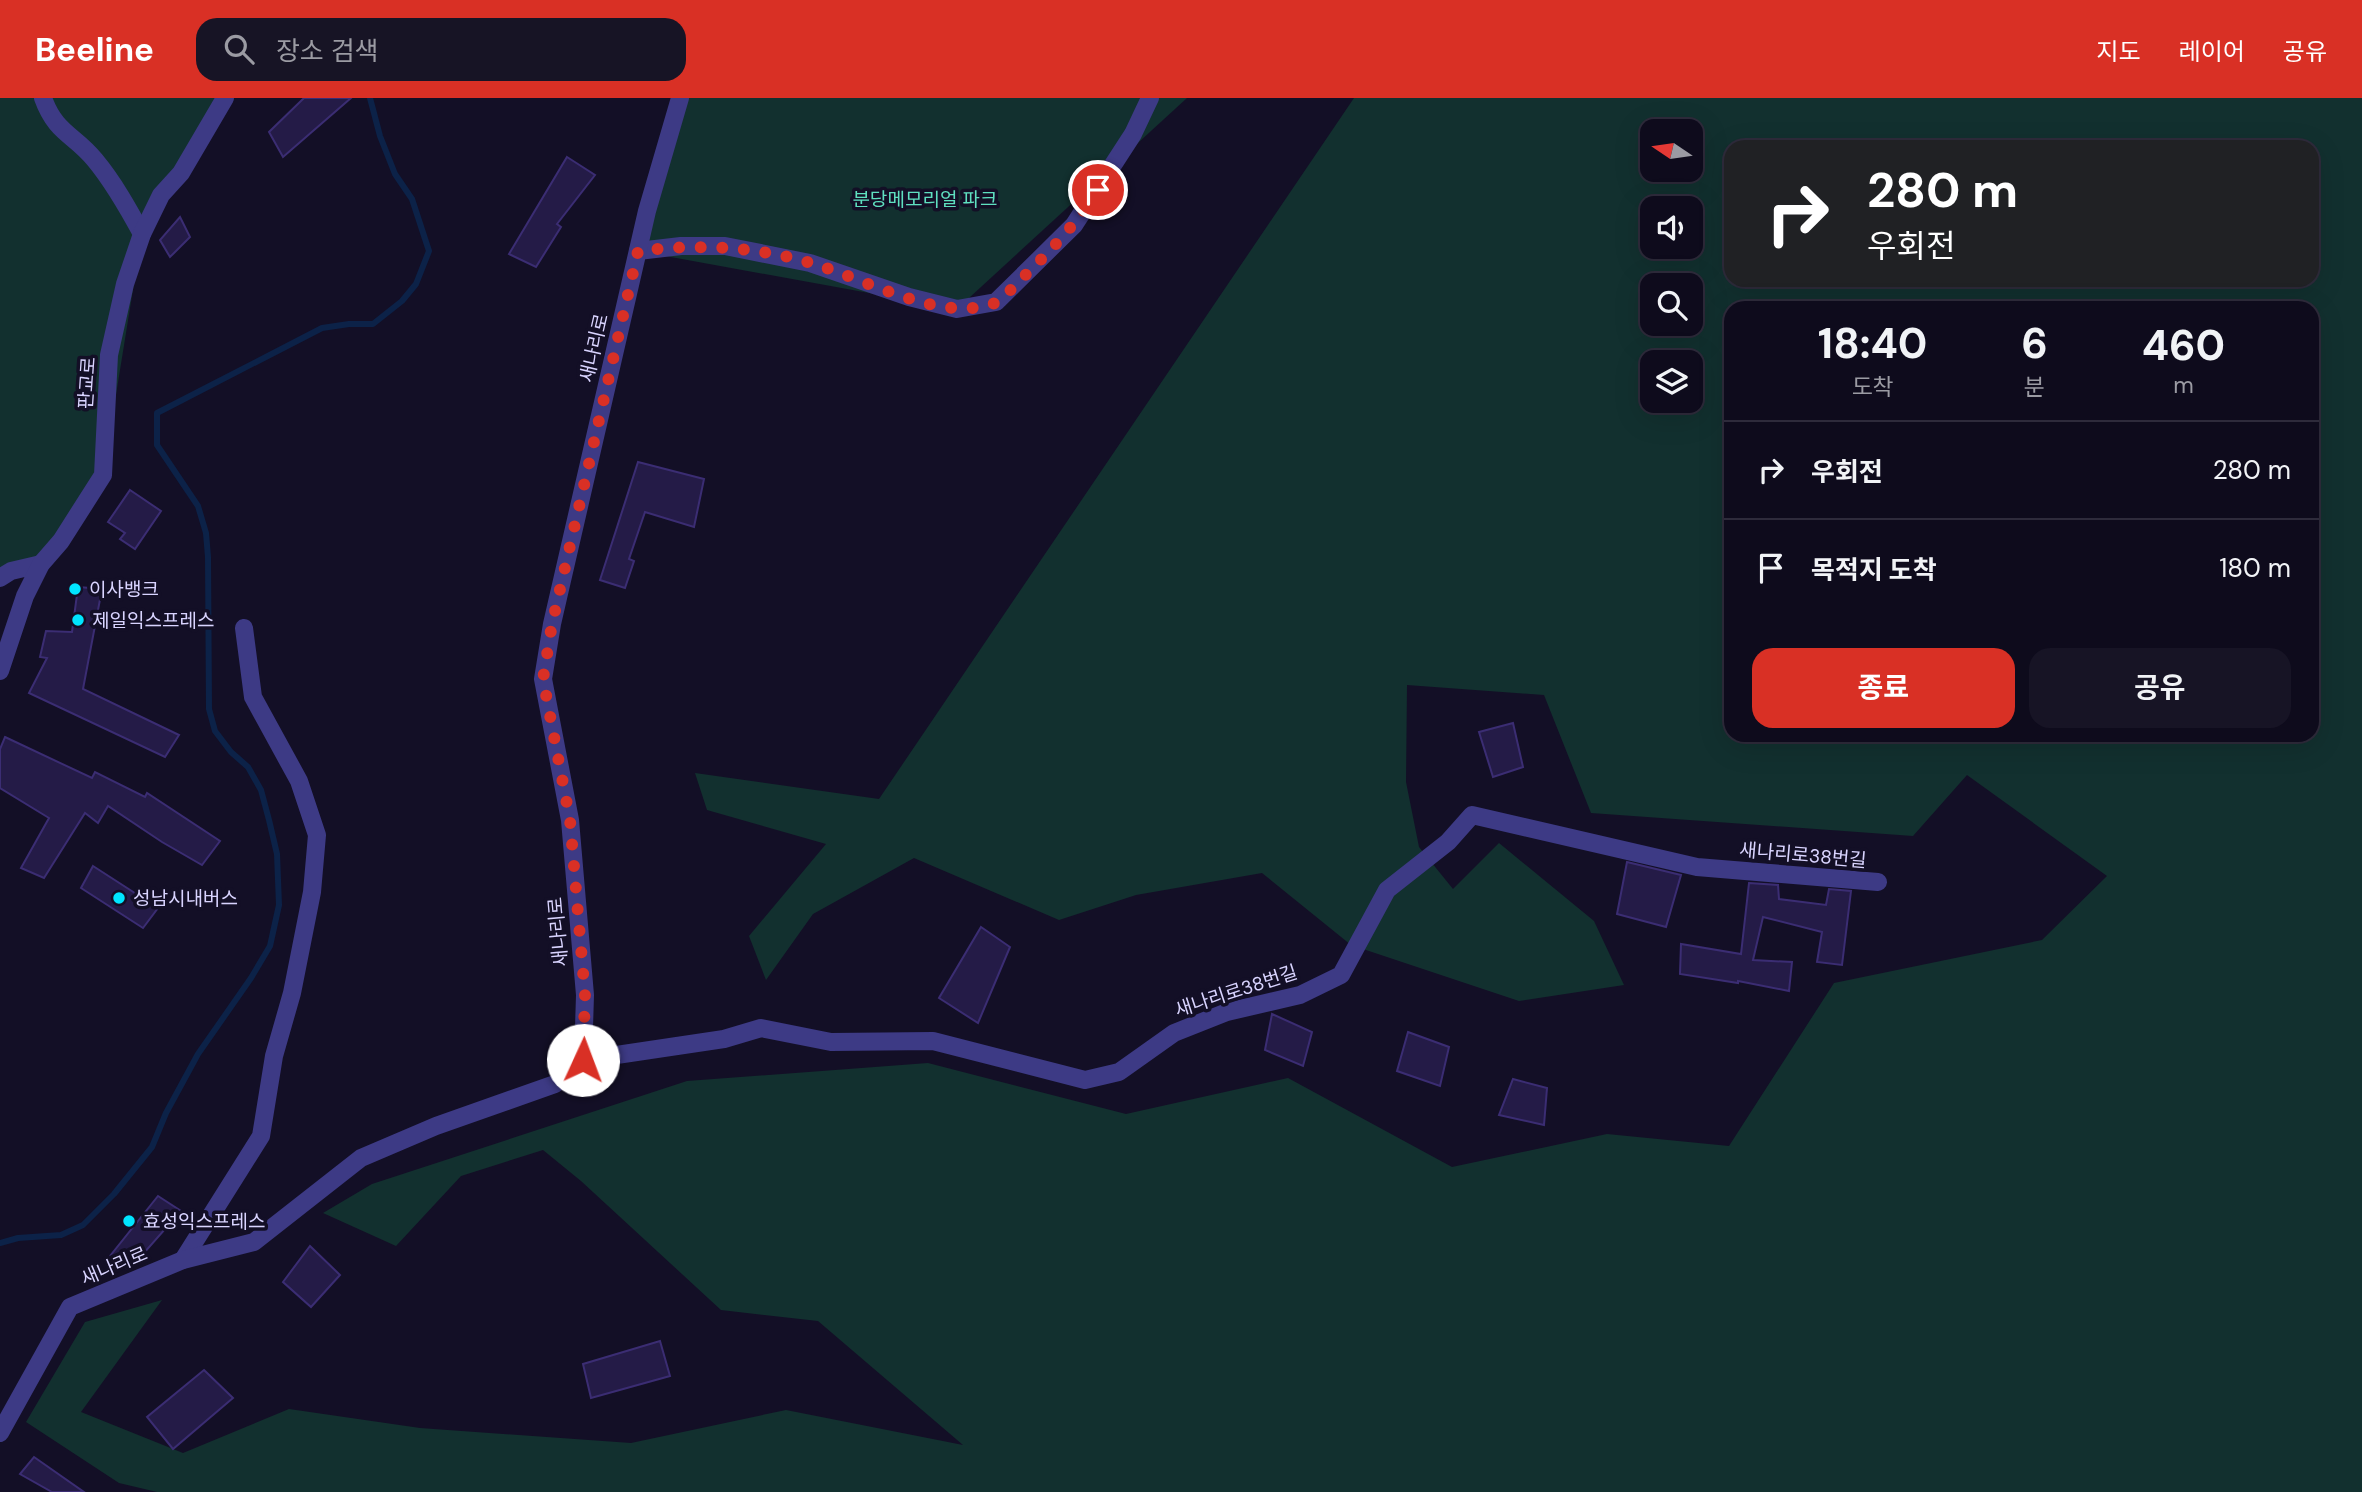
<!DOCTYPE html>
<html lang="ko">
<meta charset="utf-8">
<style>
:root{--surface:#0e0b1c;--page:#171425;--text:#f1f3f6;--muted:#9b9ba3;--line:#2e2b3b;--accent:#d93025}
body{margin:0;font-family:"DM Sans","Noto Sans KR",sans-serif;background:var(--page);color:var(--text);height:100vh;display:flex;flex-direction:column;font-size:26px;white-space:nowrap}
*{box-sizing:border-box;margin:0}
p{font-size:23px;color:var(--muted)}
.icon{flex:none;width:38px;height:38px;fill:none;stroke:currentColor;stroke-width:2;stroke-linecap:round;stroke-linejoin:round}
.map{position:relative;flex:1;overflow:hidden}
.drawer{position:absolute;left:1724px;top:203px;width:595px;height:441px;display:flex;flex-direction:column;background:var(--surface);border-radius:21px;box-shadow:0 7px 28px #0002,0 0 0 2px var(--line)}
.drawer>*{flex:none}
.hud{position:absolute;left:1724px;top:42px;width:595px;height:147px;border-radius:21px;box-shadow:0 7px 28px #0002,0 0 0 2px var(--line);background:#202124;color:#fff;overflow:hidden}
.needle{width:46px;rotate:283deg}
.tools{position:absolute;left:1640px;top:21px;display:grid;gap:14px}
.tools a{display:grid;place-items:center;width:63px;height:63px;border-radius:14px;background:var(--surface);box-shadow:0 7px 28px #0002,0 0 0 2px var(--line);font-size:35px}
.pin{position:absolute;display:grid;place-items:center;width:60px;height:60px;color:#fff;margin:-30px;border:4px solid #fff;border-radius:50%;box-shadow:0 2px 7px #0007}
.me{position:absolute;width:77px;margin:-38px;rotate:2deg;stroke-linejoin:round;filter:drop-shadow(0 0 5px #0008)}
.turn{display:flex;align-items:center;gap:24px;height:147px;padding:0 28px;font-size:32px}
.turn .icon{width:91px;height:91px;stroke-width:2.5}
.turn b{display:block;font-size:49px;line-height:60px}
.eta{display:flex;justify-content:space-evenly;align-items:center;height:119px;text-align:center}
.eta b{font-size:42px;font-weight:700;line-height:49px}
.cta{display:flex;gap:14px;margin-top:auto;padding:14px 28px}
.cta a{flex:1;height:80px;border-radius:21px;background:var(--accent);color:#fff;font-size:28px;font-weight:700;line-height:80px;text-align:center}
.cta a+a{background:var(--page);color:var(--text)}
ul{padding:0;list-style:none}
li{display:flex;align-items:center;gap:21px;height:98px;padding:0 28px;border-top:2px solid var(--line)}
li div{flex:1}
li b{display:block;font-size:26px}
li em{font-style:normal}
header{display:flex;align-items:center;gap:42px;box-sizing:border-box;height:98px;padding:0 35px;background:var(--accent);color:#fff}
header strong{font-size:33px}
nav{display:flex;gap:38px;margin-inline-start:auto;font-size:24px}
.search{width:490px;height:63px;background:var(--page);display:flex;align-items:center;gap:18px;box-sizing:border-box;padding:0 24px;border-radius:21px;color:var(--muted);font-size:26px}
.map>svg:first-child{display:block}
.green{fill:#12302f;fill-rule:evenodd}
.lines{fill:none;stroke-linecap:round;stroke-linejoin:round}
.stream{stroke:#0c2248;stroke-width:6}
.building{fill:#241b47;stroke:#3b2d73;stroke-width:2}
.street{stroke:#3d3a85;stroke-width:18}
.route{stroke:#d93025;stroke-width:12;stroke-dasharray:0 21.6}
.poi-dot{fill:#00e5ff;stroke:#130f26;stroke-width:2.5}
.labels{text-anchor:middle;dominant-baseline:central;stroke-width:7;stroke-linejoin:round;paint-order:stroke}
.park-label{font-size:19px;fill:#5fe0c0;stroke:#130f26}
.street-label{font-size:19px;fill:#d9d4ff;stroke:#130f26}
.poi-label{font-size:19px;fill:#d9d4ff;stroke:#130f26;text-anchor:start}
</style>
<header>
<strong>Beeline</strong>
<div class="search"><svg class="icon" aria-label="search" viewBox="0 0 24 24"><circle cx="10" cy="10" r="6"/><path d="M15 15l6 6"/></svg>장소 검색</div>
<nav><a>지도</a><a>레이어</a><a>공유</a></nav>
</header>
<div class="map">
<svg width="2362" height="1394" viewBox="0 0 2362 1394">
<rect width="100%" height="100%" fill="#130f26"/>
<g class="green">
<polygon points="0,0 229,0 142,136 103,377 41,466 0,480"/>
<polygon points="681,0 1187,0 957,211 638,153"/>
<path d="M1354,0H2362V1394H157L119,1385L26,1324L85,1224L162,1202L81,1314L183,1355L289,1311L420,1330L631,1345L786,1312L963,1347L818,1223L721,1212L581,1083L543,1052L461,1078L396,1148L323,1115L372,1086L687,983L928,965L1126,1016L1288,980L1452,1069L1607,1036L1729,1048L1834,885L2042,842L2107,778L1967,677L1913,738L1591,715L1544,597L1407,587L1406,684L1419,749L1453,791L1499,745L1594,823L1624,887L1519,903L1351,847L1262,775L1136,797L1059,822L914,760L813,816L766,882L749,838L826,746L707,712L695,675L879,701ZM1652,33H1690V72H1652ZM1731,49H2312V182H1731ZM1652,110H1690V149H1652ZM1652,187H1690V226H1652ZM1731,210H2312V637H1731ZM1652,264H1690V303H1652Z"/>
</g>
<g class="lines">
<polyline class="stream" points="0,1145 18,1140 61,1137 83,1127 114,1096 152,1049 166,1015 198,956 251,880 270,848 279,807 277,756 269,722 261,692 248,669 231,654 215,633 209,611 208,459 206,435 198,408 157,347 157,315 322,230 349,226 373,226 402,203 416,186 429,153 412,101 395,76 380,38 370,0"/>
</g>
<g class="building">
<polygon points="304,0 351,0 283,59 269,34"/>
<polygon points="567,59 595,77 557,126 561,129 536,169 509,156"/>
<polygon points="180,119 190,139 170,159 160,142"/>
<polygon points="638,364 704,381 694,429 645,414 629,461 634,463 625,490 600,482"/>
<polygon points="130,392 161,413 135,451 120,441 125,435 108,424"/>
<polygon points="78,489 102,491 83,591 179,637 165,659 29,595 47,560 40,559 46,533 72,534"/>
<polygon points="1513,625 1523,669 1493,679 1479,634"/>
<polygon points="5,639 92,680 95,674 145,699 147,695 220,743 202,767 162,744 108,708 98,725 85,715 44,780 21,770 49,720 0,690 0,651"/>
<polygon points="1627,764 1681,777 1666,829 1617,816"/>
<polygon points="93,768 158,810 143,830 81,790"/>
<polygon points="1749,785 1778,787 1779,801 1826,807 1829,791 1851,793 1842,867 1817,864 1822,834 1763,819 1753,862 1792,864 1789,893 1738,883 1738,885 1680,876 1681,846 1741,856"/>
<polygon points="981,829 1010,849 978,925 939,900"/>
<polygon points="1272,916 1312,934 1303,968 1265,952"/>
<polygon points="1408,934 1449,949 1440,988 1397,973"/>
<polygon points="1513,981 1547,990 1544,1027 1499,1017"/>
<polygon points="158,1098 181,1113 129,1172 110,1158"/>
<polygon points="310,1148 340,1177 311,1209 283,1184"/>
<polygon points="660,1243 670,1278 591,1300 583,1266"/>
<polygon points="204,1272 233,1300 173,1351 147,1319"/>
<polygon points="34,1359 84,1394 52,1394 20,1376"/>
</g>
<g class="lines">
<g class="street">
<path d="M43,0C56,36 74,36 95,62C114,85 128,110 142,136"/>
<polyline points="638,153 681,148 725,148 810,165 909,199 957,211 996,204 1074,127 1133,36 1150,0"/>
<polyline points="0,480 11,473 41,466"/>
<polyline points="0,573 25,498 41,466 61,443 103,377 109,257 125,186 142,136 161,97 181,75 225,0"/>
<polyline points="583,962 724,941 761,930 831,944 933,943 1085,982 1119,974 1174,935 1227,914 1300,897 1341,877 1387,792 1448,744 1472,717 1697,769 1878,784"/>
<polyline points="183,1162 261,1038 274,958 292,895 312,794 317,737 299,683 253,599 244,530"/>
<polyline points="0,1335 70,1209 183,1162 254,1144 361,1060 436,1028 555,986 583,962 585,897 570,722 543,581 552,526 647,113 680,0"/>
</g>
</g>
<g class="lines">
<path class="route" d="M583,962L585,897L570,722L543,581L552,526L638,153C696,146 754,148 811,165C863,180 942,226 995,205C1003,202 1012,190 1018,184C1049,155 1075,127 1098,92"/>
</g>
<g class="poi-dot">
<circle cx="75" cy="491" r="7"/>
<circle cx="78" cy="522" r="7"/>
<circle cx="119" cy="800" r="7"/>
<circle cx="129" cy="1123" r="7"/>
</g>
<g class="labels">
<g class="park-label">
<text x="925" y="101">분당메모리얼 파크</text>
</g>
<g class="street-label">
<text transform="translate(594 250) rotate(-77)">새나리로</text>
<text transform="translate(87 285) rotate(-86)">판교로</text>
<text transform="translate(1803 757) rotate(5)">새나리로38번길</text>
<text transform="translate(558 834) rotate(-95)">새나리로</text>
<text transform="translate(1236 893) rotate(-18)">새나리로38번길</text>
<text transform="translate(114 1168) rotate(-23)">새나리로</text>
</g>
<g class="poi-label">
<text x="89" y="491">이사뱅크</text>
<text x="92" y="522">제일익스프레스</text>
<text x="133" y="800">성남시내버스</text>
<text x="143" y="1123">효성익스프레스</text>
</g>
</g>
</svg>
<div class="tools">
<a><svg class="needle" viewBox="-14 -14 28 28"><path d="M0-13l5 13h-10z" fill="#e53935"/><path d="M0 13l5-13h-10z" fill="#9b9ba3"/></svg></a>
<a><svg class="icon" aria-label="sound" viewBox="0 0 24 24"><path d="M4 9h4l5-4v14l-5-4H4zM17 9q2 3 0 6"/></svg></a>
<a><svg class="icon" aria-label="search" viewBox="0 0 24 24"><circle cx="10" cy="10" r="6"/><path d="M15 15l6 6"/></svg></a>
<a><svg class="icon" aria-label="layers" viewBox="0 0 24 24"><path d="M12 4l9 5-9 5-9-5zM3 14l9 5 9-5"/></svg></a>
</div>
<div class="pin" style="left:1098px;top:92px;background:#d93025"><svg class="icon" aria-label="arrive" viewBox="0 0 24 24"><path d="M6 21V4h12l-3 4 3 4H6"/></svg></div>
<svg class="me" style="left:583px;top:962px" viewBox="-20 -20 40 40"><circle r="19" fill="#fff"/><path d="M0-13L10 11 0 6-10 11z" fill="#d93025"/></svg>
<div class="hud">
<div class="turn"><svg class="icon" aria-label="right" viewBox="0 0 24 24"><path d="M7 20v-9h11M14 6l5 5-5 5"/></svg><div><b>280 m</b>우회전</div></div>
</div>
<section class="drawer">
<div class="eta">
<div><b>18:40</b><p>도착</p></div>
<div><b>6</b><p>분</p></div>
<div><b>460</b><p>m</p></div>
</div>
<ul>
<li><svg class="icon" aria-label="right" viewBox="0 0 24 24"><path d="M7 20v-9h11M14 6l5 5-5 5"/></svg><div><b>우회전</b></div><em>280 m</em></li>
<li><svg class="icon" aria-label="arrive" viewBox="0 0 24 24"><path d="M6 21V4h12l-3 4 3 4H6"/></svg><div><b>목적지 도착</b></div><em>180 m</em></li>
</ul>
<div class="cta"><a>종료</a><a>공유</a></div>
</section>
</div>
